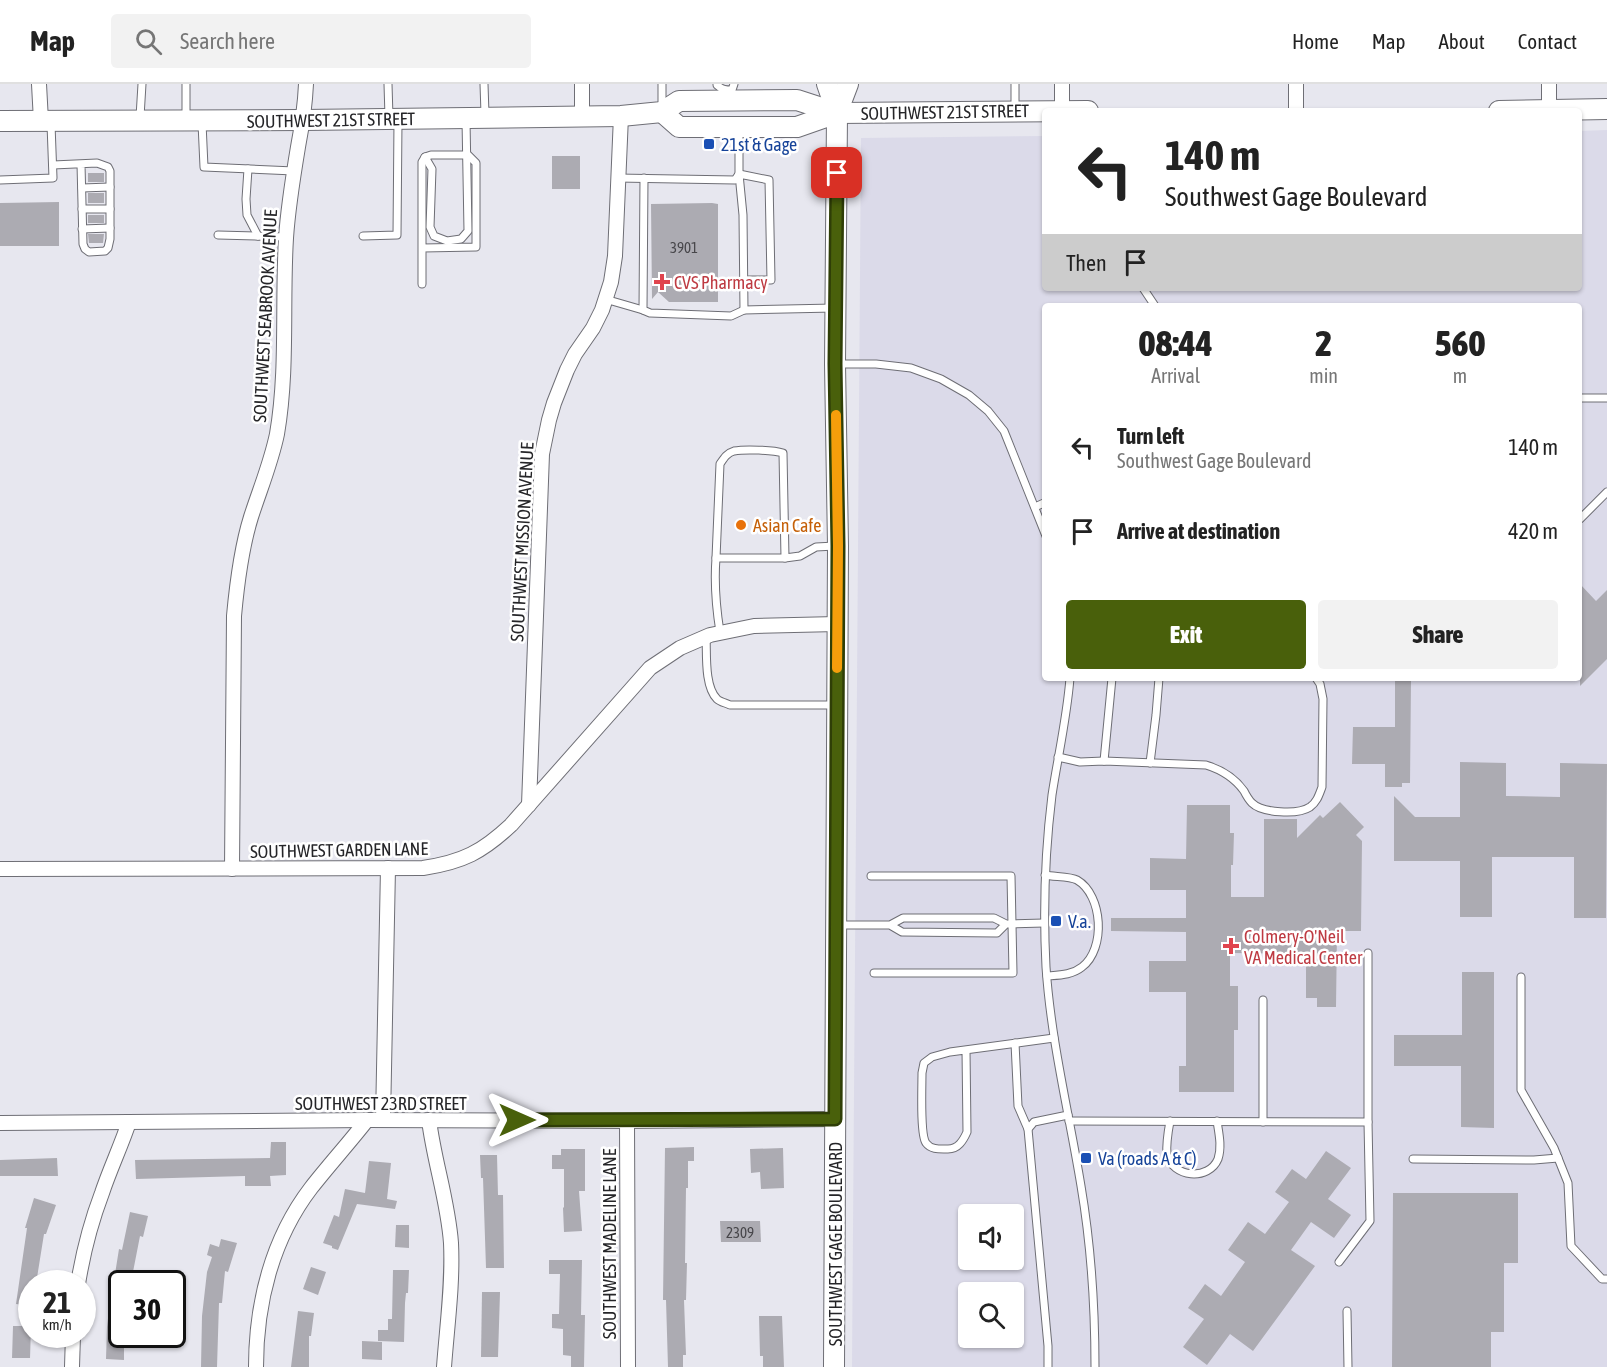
<!DOCTYPE html>
<style>
:root{--surface:#fff;--page:#f2f2f2;--text:#222;--muted:#767676;--line:#e0e0e0;--accent:#49600b}
body{margin:0;font-family:"Asap Condensed",sans-serif;background:var(--page);color:var(--text);height:100vh;display:flex;flex-direction:column;font-size:22px;white-space:nowrap}
*{box-sizing:border-box;margin:0}
p{font-size:20px;color:var(--muted)}
.icon{flex:none;width:33px;height:33px;fill:none;stroke:currentColor;stroke-width:2;stroke-linecap:round;stroke-linejoin:round}
.map{position:relative;flex:1;overflow:hidden}
.drawer{position:absolute;left:1042px;top:219px;width:540px;height:378px;display:flex;flex-direction:column;background:var(--surface);border-radius:6px;box-shadow:0 2px 4px #0004}
.drawer>*{flex:none}
.guide{position:absolute;left:1042px;top:24px;width:540px;height:183px;border-radius:6px;box-shadow:0 2px 4px #0004;background:#fff;color:var(--text);overflow:hidden}
.fabs{position:absolute;left:958px;top:1120px;display:grid;gap:12px}
.fabs a{display:grid;place-items:center;width:66px;height:66px;border-radius:6px;background:var(--surface);box-shadow:0 2px 4px #0004;font-size:30px}
.speed{position:absolute;left:18px;top:1186px;display:flex;gap:12px;font-size:30px;font-weight:700;text-align:center}
.speed>*{display:grid;place-content:center;width:78px;height:78px;border-radius:50%;background:var(--surface);box-shadow:0 2px 4px #0004;line-height:1}
.speed small{font-size:15px;font-weight:400}
.speed .limit{border:3px solid #111;border-radius:9px;background:#fff;color:#111}
.pin{position:absolute;display:grid;place-items:center;width:51px;height:51px;color:#fff;margin:-26px;border-radius:12px;box-shadow:0 3px 9px #0006}
.me{position:absolute;width:66px;margin:-33px;rotate:90deg;stroke-linejoin:round;filter:drop-shadow(0 0 4px #0008)}
.turn{display:flex;align-items:center;gap:21px;height:126px;padding:0 24px;font-size:27px}
.turn .icon{width:78px;height:78px;stroke-width:2.5}
.turn b{display:block;font-size:42px;line-height:51px}
.then{display:flex;align-items:center;height:57px;padding:0 24px;background:#0003;gap:12px;font-size:22px}
.eta{display:flex;justify-content:space-evenly;align-items:center;height:102px;text-align:center}
.eta b{font-size:36px;font-weight:800;line-height:42px}
.action{display:flex;gap:12px;margin-top:auto;padding:12px 24px}
.action a{flex:1;height:69px;border-radius:6px;background:var(--accent);color:#fff;font-size:24px;font-weight:800;line-height:69px;text-align:center}
.action a+a{background:var(--page);color:var(--text)}
ul{padding:0;list-style:none}
li{display:flex;align-items:center;gap:18px;height:84px;padding:0 24px}
li div{flex:1}
li b{display:block;font-size:22px}
li em{font-style:normal}
header{display:flex;align-items:center;gap:36px;box-sizing:border-box;height:84px;padding:0 30px;background:var(--surface);border-bottom:2px solid var(--line)}
header strong{font-size:28px}
nav{display:flex;gap:33px;margin-inline-start:auto;font-size:21px}
.search{width:420px;height:54px;background:var(--page);display:flex;align-items:center;gap:15px;box-sizing:border-box;padding:0 21px;border-radius:6px;color:var(--muted);font-size:22px}
.map>svg:first-child{display:block}
.built{fill:#dbdae9;fill-rule:evenodd}
.building{fill:#acabb2}
.lines{fill:none;stroke-linecap:round;stroke-linejoin:round}
.lane-casing{stroke:#6e6e75;stroke-width:9}
.street-casing{stroke:#6e6e75;stroke-width:16}
.secondary-casing{stroke:#6e6e75;stroke-width:22}
.lane{stroke:#fff;stroke-width:7}
.street{stroke:#fff;stroke-width:14}
.secondary{stroke:#fff;stroke-width:20}
.route-casing{stroke:#2f3e07;stroke-width:15}
.route{stroke:#49600b;stroke-width:10}
.slow{stroke:#f59e0b;stroke-width:10}
.transit-dot{fill:#1a4fb4;stroke:#fff;stroke-width:2}
.health-dot{fill:#e0444e;stroke:#fff;stroke-width:2}
.food-dot{fill:#e8710a;stroke:#fff;stroke-width:2}
.labels{text-anchor:middle;dominant-baseline:central;stroke-width:5;stroke-linejoin:round;paint-order:stroke}
.number-label{font-size:15px;fill:#47464a}
.street-label{font-size:18px;fill:#252528;stroke:#fff}
.transit-label{font-size:18px;fill:#164399;stroke:#fff;text-anchor:start}
.health-label{font-size:18px;fill:#be3a42;stroke:#fff;text-anchor:start}
.food-label{font-size:18px;fill:#c56008;stroke:#fff;text-anchor:start}
</style>
<header>
<strong>Map</strong>
<div class="search"><svg class="icon" aria-label="search" viewBox="0 0 24 24"><circle cx="10" cy="10" r="6"/><path d="M15 15l6 6"/></svg>Search here</div>
<nav><a>Home</a><a>Map</a><a>About</a><a>Contact</a></nav>
</header>
<div class="map">
<svg width="1607" height="1283" viewBox="0 0 1607 1283">
<rect width="100%" height="100%" fill="#e7e7ef"/>
<path class="built" d="M1607,46V1283H852L861,54L1045,52L1046,204H1580V47ZM1046,222H1580V594H1046ZM969,1131H1014V1176H969ZM969,1209H1014V1254H969Z"/>
<g class="building">
<rect x="552" y="72" width="28" height="33"/>
<rect x="88" y="89" width="16" height="9"/>
<rect x="88" y="109" width="16" height="10"/>
<polygon points="59,118 59,162 0,162 0,119"/>
<polygon points="712,119 718,120 718,218 669,218 658,208 652,215 651,120"/>
<rect x="88" y="131" width="16" height="8"/>
<polygon points="88,150 104,150 103,159 89,159"/>
<polygon points="1580,500 1596,517 1607,506 1607,575 1580,602"/>
<polygon points="1395,597 1411,597 1410,699 1402,699 1402,703 1385,703 1385,680 1352,680 1353,643 1395,643"/>
<polygon points="1460,678 1506,679 1506,712 1560,713 1560,679 1607,680 1606,834 1574,834 1574,773 1492,773 1492,833 1460,833 1460,777 1394,777 1394,712 1415,733 1460,733"/>
<polygon points="1340,718 1364,743 1356,751 1362,757 1361,847 1337,847 1336,923 1317,923 1317,914 1306,914 1306,870 1230,869 1230,902 1238,902 1238,946 1234,946 1234,1008 1179,1008 1179,982 1186,982 1186,908 1149,908 1149,877 1186,877 1186,848 1111,847 1111,834 1186,834 1186,806 1150,806 1150,774 1186,775 1187,721 1230,721 1230,749 1234,749 1233,781 1231,781 1231,813 1264,813 1264,735 1297,735 1297,754 1320,731 1323,734"/>
<polygon points="1462,888 1494,888 1494,1044 1461,1043 1461,982 1394,982 1394,951 1462,951"/>
<polygon points="271,1058 286,1058 286,1091 270,1092 271,1102 245,1102 245,1092 136,1095 135,1076 270,1074"/>
<polygon points="694,1063 694,1077 688,1077 688,1104 686,1104 685,1179 687,1179 686,1216 684,1216 686,1271 683,1271 683,1283 668,1283 666,1216 663,1216 665,1064"/>
<polygon points="783,1064 784,1104 761,1105 760,1088 751,1089 750,1065"/>
<polygon points="561,1065 585,1065 585,1107 579,1107 582,1147 564,1148 563,1124 564,1123 564,1085 552,1085 552,1071 561,1071"/>
<polygon points="1326,1067 1351,1084 1328,1115 1351,1131 1334,1154 1311,1138 1291,1166 1315,1182 1291,1215 1253,1267 1230,1250 1207,1281 1183,1263 1204,1235 1188,1224 1205,1200 1221,1212 1245,1178 1228,1166 1248,1138 1265,1150 1289,1118 1275,1108 1292,1085 1306,1095"/>
<polygon points="480,1071 497,1071 498,1111 503,1111 504,1184 486,1184 483,1094 481,1094"/>
<polygon points="57,1074 58,1092 0,1092 0,1076"/>
<polygon points="369,1077 391,1079 387,1115 397,1117 395,1125 357,1120 338,1166 332,1164 332,1162 323,1159 334,1131 339,1133 345,1105 365,1109"/>
<polygon points="1393,1109 1518,1109 1518,1179 1504,1179 1504,1248 1491,1248 1491,1283 1392,1283"/>
<polygon points="34,1114 56,1121 46,1150 44,1150 36,1200 32,1200 32,1222 16,1220 27,1144 25,1144"/>
<polygon points="130,1128 148,1132 143,1153 140,1152 132,1193 122,1191 122,1251 124,1251 124,1276 106,1275 107,1243 113,1191 121,1191 115,1190 119,1165 122,1166"/>
<polygon points="720,1137 760,1137 761,1158 721,1158"/>
<polygon points="396,1141 409,1141 409,1164 395,1163"/>
<polygon points="221,1155 237,1159 228,1188 225,1187 222,1219 219,1219 217,1283 201,1283 202,1232 207,1188 212,1173 207,1171 210,1160 219,1163"/>
<polygon points="549,1176 582,1176 581,1231 585,1231 584,1283 571,1283 571,1272 563,1271 563,1245 552,1244 552,1230 559,1230 560,1190 549,1190"/>
<polygon points="311,1183 326,1188 318,1211 303,1205"/>
<polygon points="393,1186 409,1186 408,1209 406,1209 405,1219 404,1258 378,1257 378,1246 388,1246 388,1235 392,1235"/>
<polygon points="482,1208 500,1208 498,1273 481,1273"/>
<polygon points="298,1227 314,1229 311,1252 309,1252 309,1283 291,1283"/>
<polygon points="759,1232 782,1232 784,1283 763,1283 763,1272 760,1272"/>
<polygon points="13,1242 31,1242 30,1274 12,1274"/>
<polygon points="362,1257 382,1258 382,1276 362,1275"/>
</g>
<g class="lines">
<g class="lane-casing">
<g id="lane">
<polyline points="388,0 389,33"/>
<polyline points="484,0 485,30"/>
<polyline points="662,0 662,24"/>
<path d="M717,0V1C722,6 726,6 732,6L734,0"/>
<polyline points="1015,24 1015,0"/>
<polyline points="140,33 142,0"/>
<polyline points="186,34 186,0"/>
<polyline points="202,39 204,83 294,87"/>
<polyline points="425,73 432,85 430,143 434,152 447,157 461,155 468,147 466,36"/>
<polyline points="53,81 97,79 108,83 110,87 110,155 108,164 105,167 89,168 85,165 83,160 81,80"/>
<polyline points="248,85 246,115 247,131 258,152"/>
<polyline points="617,94 735,96 739,90 739,46"/>
<polyline points="644,94 643,226 650,229 731,232 744,226 834,224"/>
<polyline points="0,96 53,94 51,40"/>
<polyline points="82,104 110,103"/>
<polyline points="82,125 110,125"/>
<polyline points="82,145 110,144"/>
<polyline points="218,151 286,153"/>
<polyline points="363,152 397,151 398,37"/>
<polyline points="744,196 771,196 769,96 739,90 743,131 744,226"/>
<polyline points="422,200 422,78 425,73 431,71 468,71 476,79 476,163 423,164"/>
<polyline points="1143,204 1155,222"/>
<polyline points="605,215 643,226"/>
<polyline points="838,280 876,280 911,284 941,295 969,311 988,327 1004,347 1046,452"/>
<polyline points="1580,314 1607,314"/>
<polyline points="1035,423 1046,418"/>
<polyline points="1580,435 1607,408"/>
<path d="M716,474L720,380C724,374 727,369 734,367C745,365 773,366 783,369L785,474L800,472L816,463L835,462"/>
<path d="M720,548C716,523 714,500 716,474H785"/>
<path d="M706,552C707,569 704,602 717,615C720,618 726,619 730,621H834"/>
<path d="M1070,594C1067,633 1058,672 1052,711C1045,768 1043,825 1046,883C1051,957 1069,1029 1081,1102C1091,1161 1095,1223 1095,1283"/>
<path d="M1058,673L1080,678L1104,677L1206,681C1222,686 1234,693 1244,707C1246,711 1249,716 1252,719C1262,729 1298,731 1310,723C1317,718 1319,711 1322,703L1323,615L1320,600L1316,594"/>
<polyline points="1104,677 1112,594"/>
<polyline points="1150,679 1156,631 1159,594"/>
<path d="M1045,791C1054,793 1070,792 1077,796C1103,811 1106,865 1082,883C1072,891 1060,891 1047,892"/>
<polyline points="871,792 1011,792 1013,889 874,889"/>
<polyline points="1009,840 1044,839"/>
<polyline points="838,841 890,841 902,848 997,849 1006,840 994,834 903,834 890,841"/>
<polyline points="1368,869 1368,1038"/>
<polyline points="1521,893 1521,1006 1554,1064 1568,1099 1571,1162 1602,1195 1607,1195"/>
<polyline points="1263,916 1263,1038"/>
<polyline points="1015,959 1018,1022 1028,1045"/>
<path d="M966,966L967,1048C963,1057 958,1065 948,1065C940,1065 931,1066 926,1059C920,1051 922,1002 922,989L924,979L932,973L950,968L1054,954"/>
<polyline points="1069,1037 1368,1038 1370,1137 1339,1178"/>
<path d="M1170,1037C1168,1048 1166,1060 1167,1070C1172,1094 1209,1097 1218,1075C1222,1063 1219,1050 1217,1037"/>
<polyline points="1413,1075 1534,1076 1558,1074"/>
<polyline points="1347,1227 1348,1283"/>
<polyline points="1048,1283 1048,1262 1028,1045 1034,1038 1068,1031"/>
</g>
</g>
<g class="street-casing">
<g id="street">
<polyline points="39,0 41,37"/>
<polyline points="582,0 582,32"/>
<polyline points="1062,26 1062,0"/>
<polyline points="1549,26 1549,0"/>
<polyline points="1296,27 1296,0"/>
<polyline points="529,721 542,370 549,336 554,319 567,286 575,270 593,244 602,226 611,198 615,172 621,32"/>
<path d="M0,785L423,784C463,778 482,768 511,741L650,584L680,564L710,551L754,542L837,540"/>
<path d="M232,785L234,532C237,499 241,465 251,433C260,405 271,379 277,350C288,286 282,219 286,154C288,124 293,93 298,63C302,42 305,22 306,0"/>
<polyline points="383,1036 388,784"/>
<path d="M429,1036C434,1077 448,1117 451,1159C453,1200 447,1242 444,1283"/>
<polyline points="627,1037 628,1283"/>
<polyline points="0,1039 367,1036 627,1037 835,1035"/>
<path d="M78,1200C83,1169 91,1138 102,1109C110,1085 121,1062 129,1038"/>
<polyline points="72,1283 73,1251"/>
<path d="M256,1283C256,1219 272,1155 311,1104C329,1081 349,1059 367,1036"/>
</g>
</g>
<g class="secondary-casing">
<g id="secondary">
<polyline points="827,0 837,29 835,280 838,462 834,1283"/>
<polyline points="1499,27 1607,25"/>
<polyline points="662,28 679,43 797,43 837,29 1088,27"/>
<polyline points="837,29 848,0"/>
<polyline points="0,37 303,36 621,32 662,28 679,17 797,16 837,29"/>
</g>
</g>
<use href="#lane" class="lane"/>
<use href="#street" class="street"/>
<use href="#secondary" class="secondary"/>
</g>
<g class="lines">
<g class="route-casing">
<polyline id="route" points="517,1036 835,1035 838,462 835,280 837,89"/>
</g>
<use href="#route" class="route"/>
<polyline class="slow" points="836,331 838,462 837,584"/>
</g>
<g class="transit-dot">
<rect x="703" y="54" width="12" height="12" rx="3"/>
<rect x="1050" y="831" width="12" height="12" rx="3"/>
<rect x="1080" y="1068" width="12" height="12" rx="3"/>
</g>
<g class="health-dot">
<path d="M659 189h6v6h6v6h-6v6h-6v-6h-6v-6h6z"/>
<path d="M1228 853h6v6h6v6h-6v6h-6v-6h-6v-6h6z"/>
</g>
<circle class="food-dot" cx="741" cy="441" r="6"/>
<g class="labels">
<g class="number-label">
<text x="684" y="163">3901</text>
<text x="740" y="1148">2309</text>
</g>
<g class="street-label">
<text transform="translate(945 28) rotate(-1)">SOUTHWEST 21ST STREET</text>
<text transform="translate(331 36) rotate(-1)">SOUTHWEST 21ST STREET</text>
<text transform="translate(265 232) rotate(-87)">SOUTHWEST SEABROOK AVENUE</text>
<text transform="translate(522 458) rotate(-87)">SOUTHWEST MISSION AVENUE</text>
<text transform="translate(339 766) rotate(-1)">SOUTHWEST GARDEN LANE</text>
<text x="381" y="1019">SOUTHWEST 23RD STREET</text>
<text transform="translate(609 1160) rotate(-90)">SOUTHWEST MADELINE LANE</text>
<text transform="translate(835 1160) rotate(-90)">SOUTHWEST GAGE BOULEVARD</text>
</g>
<g class="transit-label">
<text x="721" y="60">21st &amp; Gage</text>
<text x="1068" y="837">V.a.</text>
<text x="1098" y="1074">Va (roads A &amp; C)</text>
</g>
<g class="health-label">
<text x="674" y="198">CVS Pharmacy</text>
<text x="1244" y="852">Colmery-O'Neil<tspan x="1244" dy="21">VA Medical Center</tspan></text>
</g>
<g class="food-label">
<text x="753" y="441">Asian Cafe</text>
</g>
</g>
</svg>
<div class="fabs">
<a><svg class="icon" aria-label="sound" viewBox="0 0 24 24"><path d="M4 9h4l5-4v14l-5-4H4zM17 9q2 3 0 6"/></svg></a>
<a><svg class="icon" aria-label="search" viewBox="0 0 24 24"><circle cx="10" cy="10" r="6"/><path d="M15 15l6 6"/></svg></a>
</div>
<div class="speed"><div>21<small>km/h</small></div><div class="limit">30</div></div>
<div class="pin" style="left:837px;top:89px;background:#d93025"><svg class="icon" aria-label="arrive" viewBox="0 0 24 24"><path d="M6 21V4h12l-3 4 3 4H6"/></svg></div>
<svg class="me" style="left:517px;top:1036px" viewBox="-20 -20 40 40"><path d="M0-17L14 15 0 8-14 15z" fill="#49600b" stroke="#fff" stroke-width="4"/></svg>
<div class="guide">
<div class="turn"><svg class="icon" aria-label="left" viewBox="0 0 24 24"><path d="M17 20v-9H6M10 6l-5 5 5 5"/></svg><div><b>140 m</b>Southwest Gage Boulevard</div></div>
<div class="then">Then<svg class="icon" aria-label="arrive" viewBox="0 0 24 24"><path d="M6 21V4h12l-3 4 3 4H6"/></svg></div>
</div>
<section class="drawer">
<div class="eta">
<div><b>08:44</b><p>Arrival</p></div>
<div><b>2</b><p>min</p></div>
<div><b>560</b><p>m</p></div>
</div>
<ul>
<li><svg class="icon" aria-label="left" viewBox="0 0 24 24"><path d="M17 20v-9H6M10 6l-5 5 5 5"/></svg><div><b>Turn left</b><p>Southwest Gage Boulevard</p></div><em>140 m</em></li>
<li><svg class="icon" aria-label="arrive" viewBox="0 0 24 24"><path d="M6 21V4h12l-3 4 3 4H6"/></svg><div><b>Arrive at destination</b></div><em>420 m</em></li>
</ul>
<div class="action"><a>Exit</a><a>Share</a></div>
</section>
</div>
